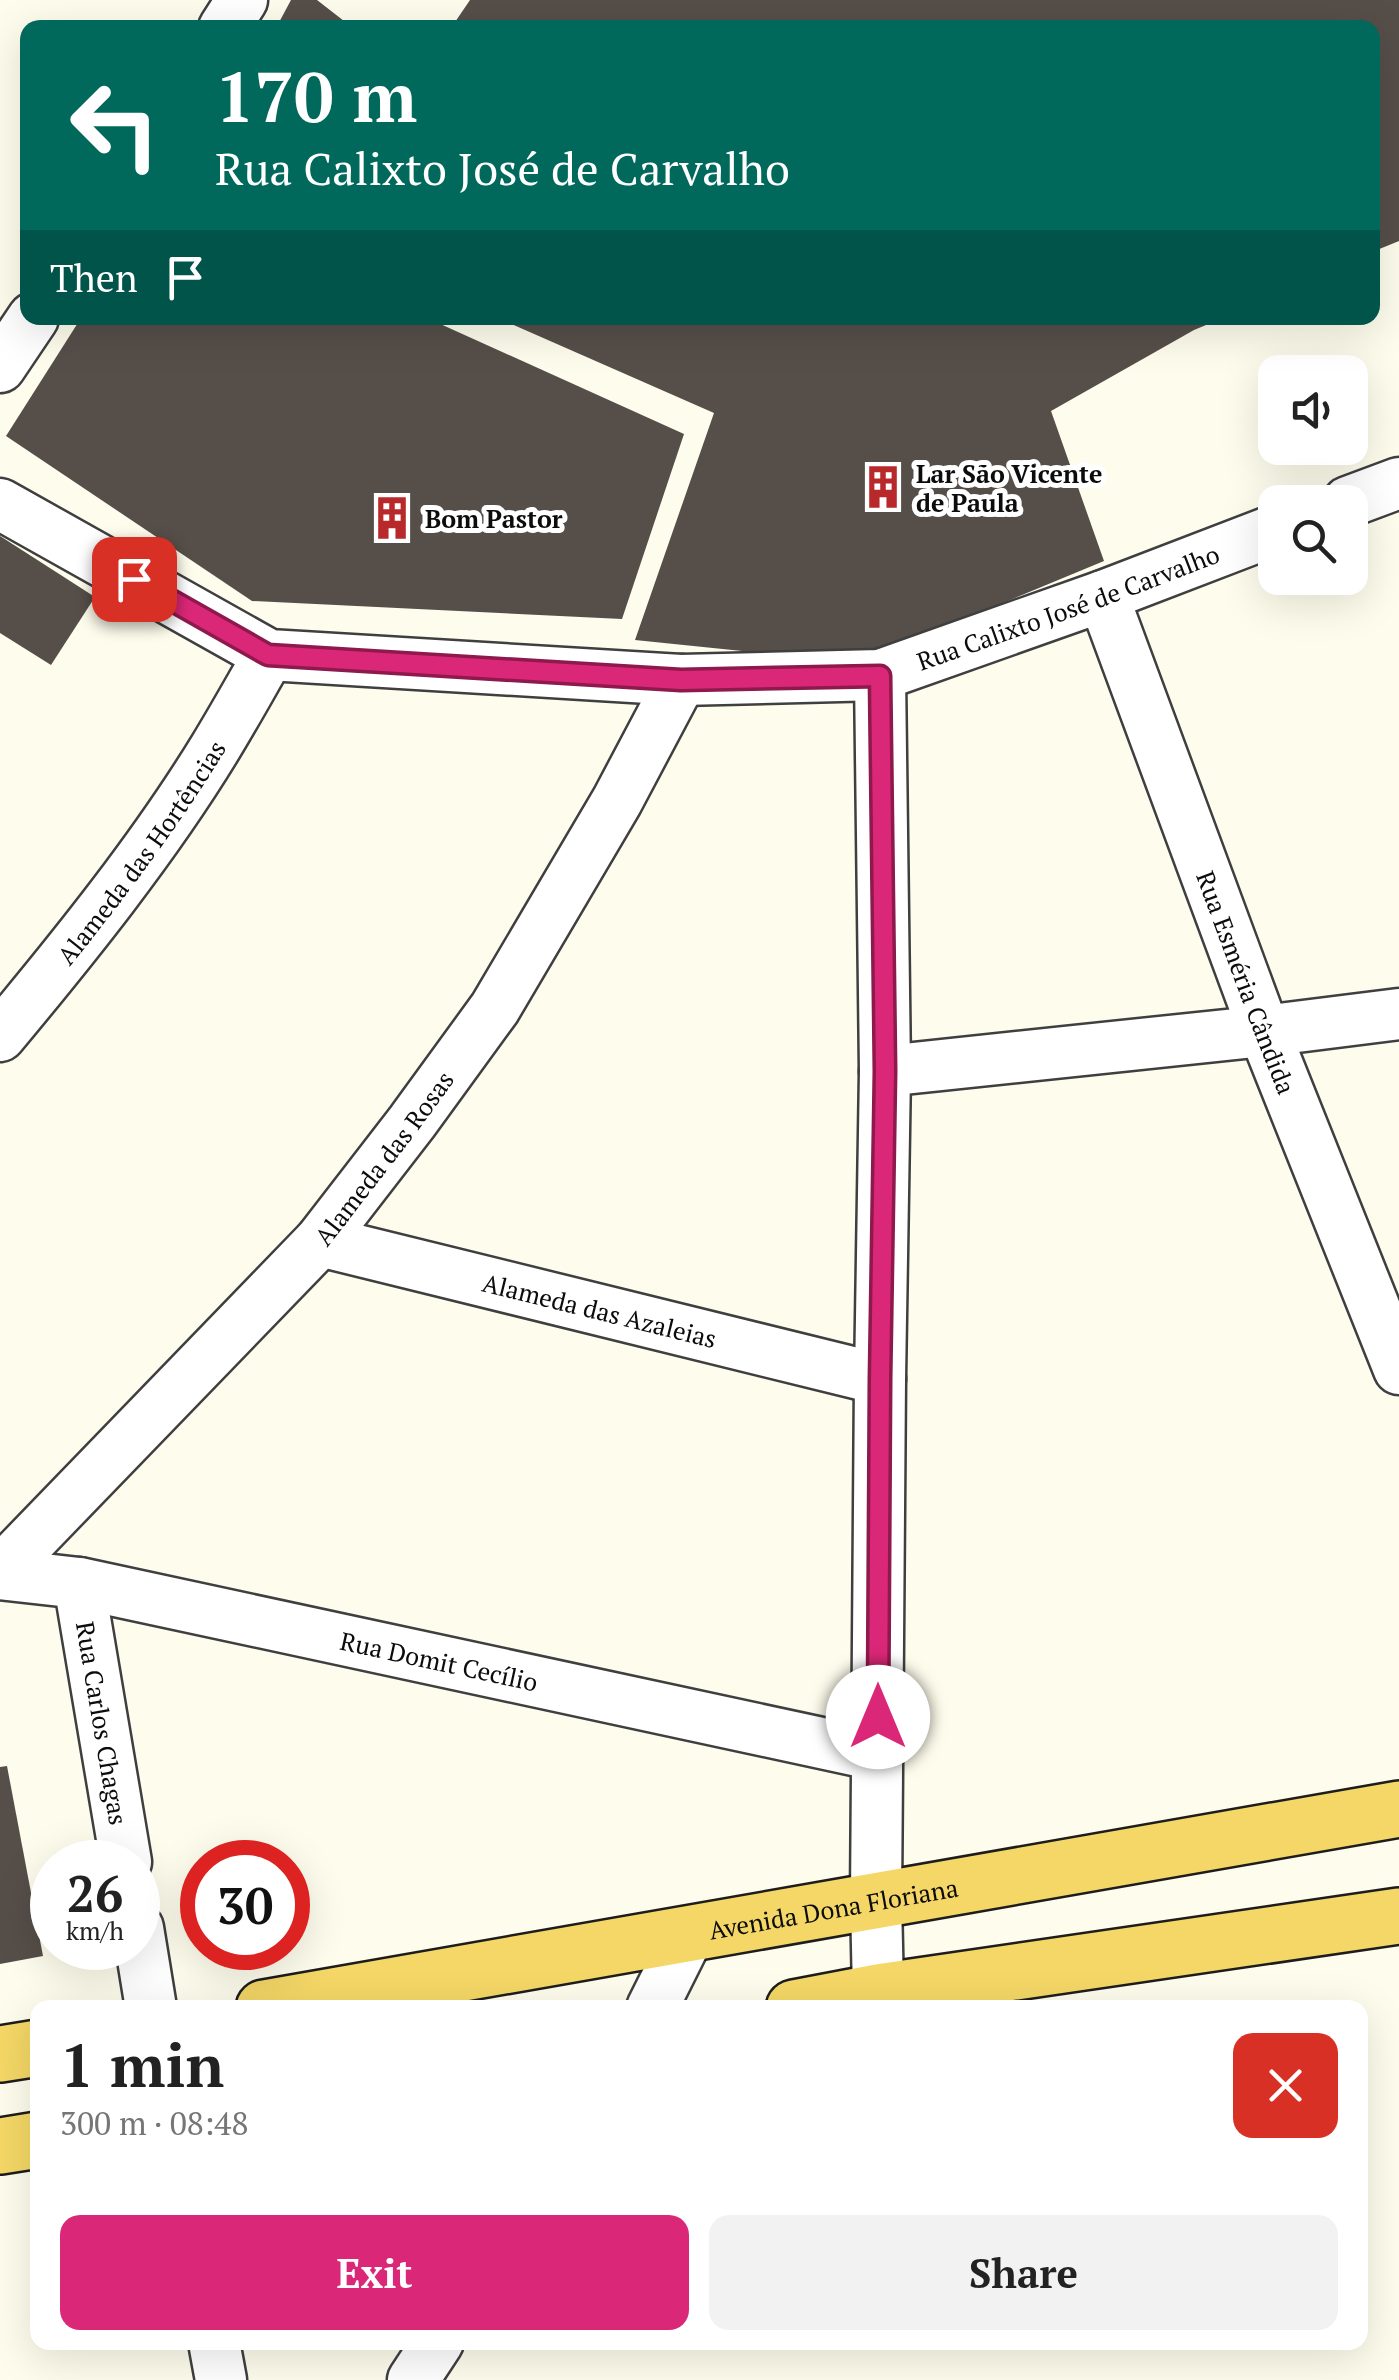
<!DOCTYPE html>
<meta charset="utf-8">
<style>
:root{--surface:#fff;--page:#f2f2f2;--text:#222;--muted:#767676;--accent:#db2777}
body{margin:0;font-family:"PT Serif",serif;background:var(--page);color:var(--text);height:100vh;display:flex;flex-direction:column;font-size:38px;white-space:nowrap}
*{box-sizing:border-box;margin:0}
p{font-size:32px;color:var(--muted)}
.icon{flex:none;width:55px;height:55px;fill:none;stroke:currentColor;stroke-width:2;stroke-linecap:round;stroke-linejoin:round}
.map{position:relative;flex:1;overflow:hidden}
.details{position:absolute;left:30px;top:2000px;width:1338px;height:350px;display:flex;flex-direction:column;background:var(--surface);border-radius:20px;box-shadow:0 10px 40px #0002}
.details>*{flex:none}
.top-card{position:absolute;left:20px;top:20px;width:1360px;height:305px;border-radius:20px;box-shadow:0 10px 40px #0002;background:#00695c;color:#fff;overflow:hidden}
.fabs{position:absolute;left:1258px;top:355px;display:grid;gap:20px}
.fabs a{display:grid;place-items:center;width:110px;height:110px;border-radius:20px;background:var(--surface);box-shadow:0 10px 40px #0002;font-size:50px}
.speed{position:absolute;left:30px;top:1840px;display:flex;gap:20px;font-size:50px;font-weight:700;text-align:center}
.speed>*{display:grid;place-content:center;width:130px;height:130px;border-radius:50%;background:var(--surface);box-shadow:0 10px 40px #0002;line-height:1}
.speed small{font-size:25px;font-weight:400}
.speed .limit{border:15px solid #d22;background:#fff;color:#111}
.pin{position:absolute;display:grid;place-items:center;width:85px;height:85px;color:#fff;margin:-42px;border-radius:20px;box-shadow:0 5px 15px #0006}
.me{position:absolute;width:110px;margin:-55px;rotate:0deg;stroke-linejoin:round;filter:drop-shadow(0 0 8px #0008)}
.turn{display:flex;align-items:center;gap:35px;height:210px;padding:0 30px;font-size:45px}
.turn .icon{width:130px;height:130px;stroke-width:2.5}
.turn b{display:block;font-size:70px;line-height:85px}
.then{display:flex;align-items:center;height:95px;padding:0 30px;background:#0003;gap:20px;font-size:38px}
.round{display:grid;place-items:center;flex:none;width:105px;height:105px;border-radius:20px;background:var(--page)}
.head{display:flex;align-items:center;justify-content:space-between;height:170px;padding:0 30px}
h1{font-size:60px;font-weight:800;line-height:75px}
.primary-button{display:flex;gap:20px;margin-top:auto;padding:20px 30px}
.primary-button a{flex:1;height:115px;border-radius:20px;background:var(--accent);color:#fff;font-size:40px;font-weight:800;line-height:115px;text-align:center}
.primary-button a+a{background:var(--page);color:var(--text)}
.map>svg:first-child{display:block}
.building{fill:#554e49}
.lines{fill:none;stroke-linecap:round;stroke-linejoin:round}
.minor-casing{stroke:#3f3f3f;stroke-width:55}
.major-casing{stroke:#1d1d1d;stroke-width:60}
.minor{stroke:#fff;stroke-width:50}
.major{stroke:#f4d766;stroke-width:55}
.route-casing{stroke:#8e194d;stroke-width:25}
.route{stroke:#db2777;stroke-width:18}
.labels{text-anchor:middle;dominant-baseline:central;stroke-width:10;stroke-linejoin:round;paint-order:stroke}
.poi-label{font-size:25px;font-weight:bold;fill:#0c0c0c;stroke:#fff;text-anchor:start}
.street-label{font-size:25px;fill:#0c0c0c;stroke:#fff}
</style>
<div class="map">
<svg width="1399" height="2380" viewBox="0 0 1399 2380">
<rect width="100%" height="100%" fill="#fefcec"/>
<g class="building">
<polygon points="291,0 317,0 353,28 276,28"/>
<polygon points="470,0 1399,0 1399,241 1372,252 1372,28 451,28"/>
<polygon points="81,318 427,318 684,434 622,619 252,601 6,436"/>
<polygon points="498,318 1223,318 1194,330 1051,411 1104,561 858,663 635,640 714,413"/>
<polygon points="0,536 95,597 51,665 0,633"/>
<polygon points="7,1766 43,1956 0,1964 0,1767"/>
</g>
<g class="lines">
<g class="minor-casing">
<g id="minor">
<polyline points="224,28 242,0"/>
<polyline points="0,367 33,318"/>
<polyline points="1348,502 1399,483"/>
<path id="s1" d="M0,504L269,655L681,680L880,675L1103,596L1275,530"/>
<path id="s2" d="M1103,596L1264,1031L1399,1369"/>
<path id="s3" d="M0,1036C75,946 154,848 215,748C234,717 251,686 269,655"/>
<polyline points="885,1071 1264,1031 1399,1014"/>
<path id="s4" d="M320,1241L880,1379"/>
<path id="s5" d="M0,1572L320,1241L412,1122L495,1008L617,801L681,680"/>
<path id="s6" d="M0,1574L79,1583L877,1755"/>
<path id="s7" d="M79,1583L126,1862"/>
<polyline points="138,1928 151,2008"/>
<polyline points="878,1992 876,1901 880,1379 885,1071 880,675"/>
<polyline points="652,2008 690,1932"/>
<polyline points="214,2342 221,2380"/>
<polyline points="413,2380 438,2342"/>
</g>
</g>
<g class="major-casing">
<g id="major">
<path id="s8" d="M264,2008L1399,1809"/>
<polyline points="794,2008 878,1992 1399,1916"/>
<polyline points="0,2054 38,2048"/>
<polyline points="0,2146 38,2140"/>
</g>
</g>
<use href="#minor" class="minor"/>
<use href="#major" class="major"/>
</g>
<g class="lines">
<g class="route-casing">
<polyline id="route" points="134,579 268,655 681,680 880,676 885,1071 880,1380 878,1717"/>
</g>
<use href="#route" class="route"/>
</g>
<defs>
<g id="building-bare" transform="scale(3.45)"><path d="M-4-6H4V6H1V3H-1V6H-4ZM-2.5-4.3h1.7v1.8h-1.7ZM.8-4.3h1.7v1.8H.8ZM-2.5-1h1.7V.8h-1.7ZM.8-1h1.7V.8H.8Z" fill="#b8292b" stroke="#fff" stroke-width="2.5" paint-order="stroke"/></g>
</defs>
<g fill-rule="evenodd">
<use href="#building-bare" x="883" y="487"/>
<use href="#building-bare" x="392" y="518"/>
</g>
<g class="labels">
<g class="poi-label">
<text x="916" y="473">Lar São Vicente<tspan x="916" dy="29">de Paula</tspan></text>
<text x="425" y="518">Bom Pastor</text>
</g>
<g class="street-label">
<text stroke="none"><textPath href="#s1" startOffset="1120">Rua Calixto José de Carvalho</textPath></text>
<text stroke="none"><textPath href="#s3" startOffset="232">Alameda das Hortências</textPath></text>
<text stroke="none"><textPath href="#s2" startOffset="412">Rua Esméria Cândida</textPath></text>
<text stroke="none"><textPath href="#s5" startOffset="565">Alameda das Rosas</textPath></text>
<text stroke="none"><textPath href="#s4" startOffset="288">Alameda das Azaleias</textPath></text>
<text stroke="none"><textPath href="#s6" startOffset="448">Rua Domit Cecílio</textPath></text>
<text stroke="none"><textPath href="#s7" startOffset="142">Rua Carlos Chagas</textPath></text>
<text stroke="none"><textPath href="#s8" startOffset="578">Avenida Dona Floriana</textPath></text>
</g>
</g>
</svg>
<div class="fabs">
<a><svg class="icon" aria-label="sound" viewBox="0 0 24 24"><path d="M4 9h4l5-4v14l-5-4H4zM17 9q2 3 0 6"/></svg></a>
<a><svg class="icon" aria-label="search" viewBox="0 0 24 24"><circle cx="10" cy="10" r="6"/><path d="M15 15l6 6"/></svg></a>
</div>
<div class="speed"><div>26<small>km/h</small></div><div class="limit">30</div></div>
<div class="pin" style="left:134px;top:579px;background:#d93025"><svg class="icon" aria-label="arrive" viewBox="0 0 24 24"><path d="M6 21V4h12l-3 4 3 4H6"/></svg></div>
<svg class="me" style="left:878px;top:1717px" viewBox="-20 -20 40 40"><circle r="19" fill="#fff"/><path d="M0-13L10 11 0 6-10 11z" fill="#db2777"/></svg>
<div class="top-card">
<div class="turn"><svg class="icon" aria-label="left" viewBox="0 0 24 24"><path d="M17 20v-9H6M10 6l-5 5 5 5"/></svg><div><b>170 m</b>Rua Calixto José de Carvalho</div></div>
<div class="then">Then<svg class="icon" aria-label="arrive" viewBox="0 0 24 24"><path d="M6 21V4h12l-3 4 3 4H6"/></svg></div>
</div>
<section class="details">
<div class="head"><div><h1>1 min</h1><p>300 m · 08:48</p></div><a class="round" style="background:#d93025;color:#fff"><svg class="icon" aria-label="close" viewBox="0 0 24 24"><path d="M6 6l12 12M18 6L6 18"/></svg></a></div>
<div class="primary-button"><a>Exit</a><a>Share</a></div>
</section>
</div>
